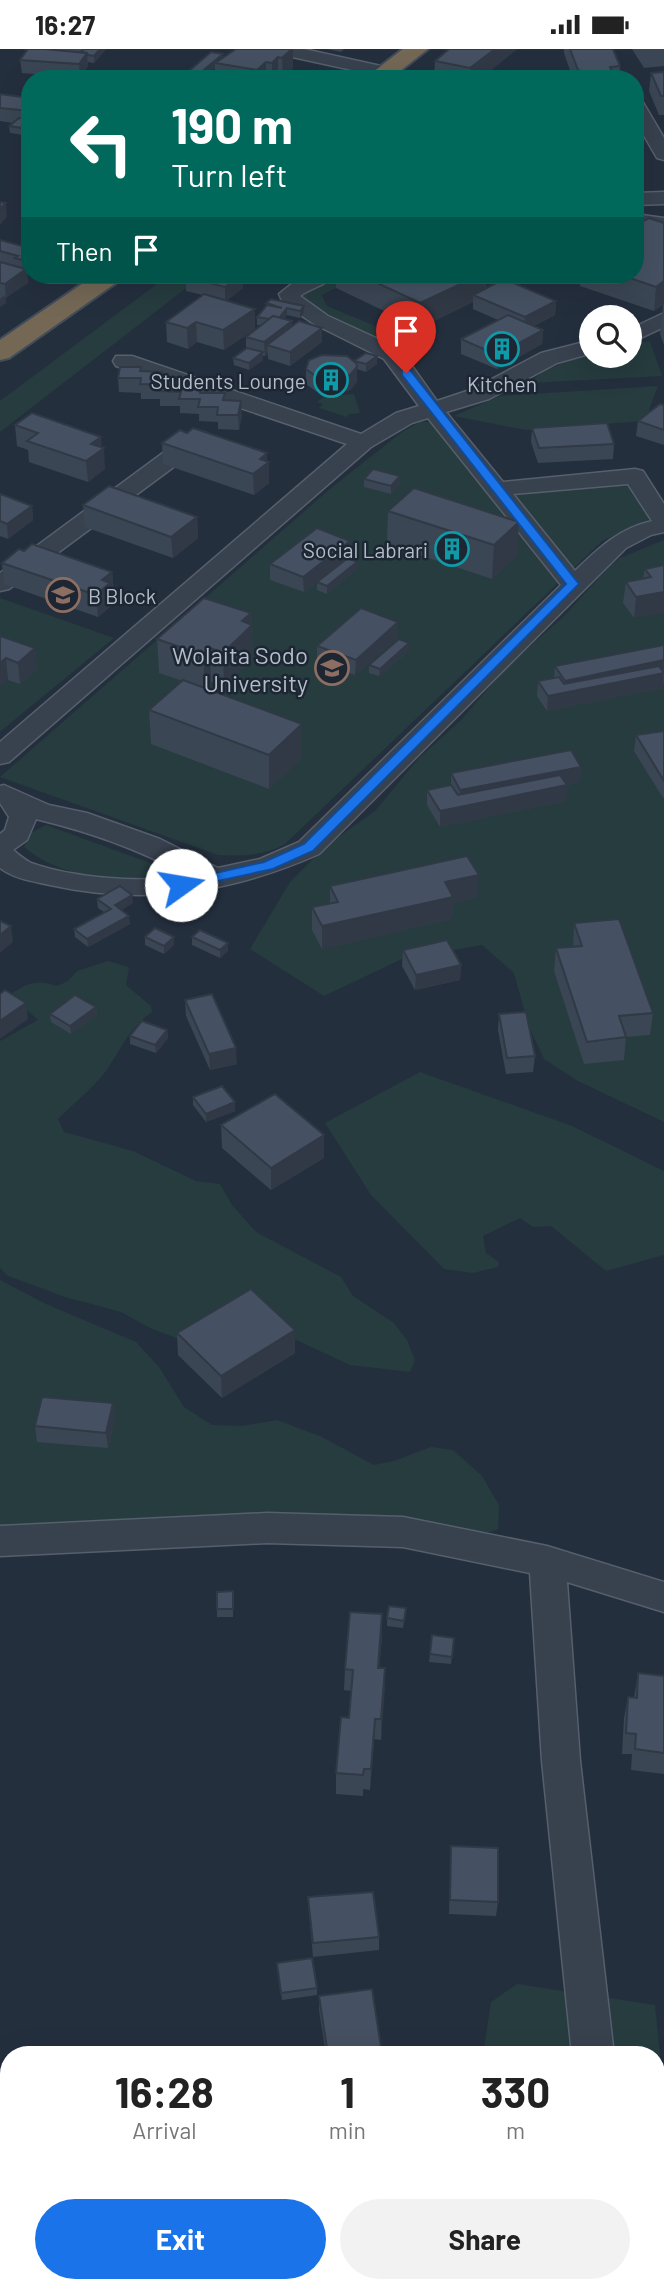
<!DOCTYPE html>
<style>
:root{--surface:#fff;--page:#f2f2f2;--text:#222;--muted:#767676;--accent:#1a73e8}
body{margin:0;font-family:Barlow,sans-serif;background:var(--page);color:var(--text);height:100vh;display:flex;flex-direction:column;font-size:26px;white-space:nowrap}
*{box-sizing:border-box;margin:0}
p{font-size:23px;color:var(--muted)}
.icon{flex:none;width:38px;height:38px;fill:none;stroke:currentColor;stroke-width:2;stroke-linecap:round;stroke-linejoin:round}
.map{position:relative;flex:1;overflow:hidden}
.panel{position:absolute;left:0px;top:1997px;width:665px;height:247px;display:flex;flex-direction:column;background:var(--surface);border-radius:28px 28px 0 0;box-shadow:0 7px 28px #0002}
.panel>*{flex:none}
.hud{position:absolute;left:21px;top:21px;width:623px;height:214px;border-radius:28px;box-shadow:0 7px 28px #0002;background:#00695c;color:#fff;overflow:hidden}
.fabs{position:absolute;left:579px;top:256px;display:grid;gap:14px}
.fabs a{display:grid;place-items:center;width:63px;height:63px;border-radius:50%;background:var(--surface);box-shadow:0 7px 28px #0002;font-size:35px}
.pin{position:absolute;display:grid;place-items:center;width:60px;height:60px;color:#fff;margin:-72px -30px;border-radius:50% 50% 50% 0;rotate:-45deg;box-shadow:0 0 7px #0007}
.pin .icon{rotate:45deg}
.me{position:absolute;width:77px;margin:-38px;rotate:77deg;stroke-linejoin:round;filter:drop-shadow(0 0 5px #0008)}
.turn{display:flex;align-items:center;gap:24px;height:147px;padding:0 35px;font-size:32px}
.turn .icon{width:91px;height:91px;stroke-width:2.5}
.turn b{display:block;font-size:49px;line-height:60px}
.then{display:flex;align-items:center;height:66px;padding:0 35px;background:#0003;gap:14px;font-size:26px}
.eta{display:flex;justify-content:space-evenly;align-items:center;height:119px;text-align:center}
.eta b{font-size:42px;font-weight:700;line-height:49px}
.primary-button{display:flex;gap:14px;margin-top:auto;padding:14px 35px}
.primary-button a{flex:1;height:80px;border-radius:42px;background:var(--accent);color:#fff;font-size:28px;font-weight:700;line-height:80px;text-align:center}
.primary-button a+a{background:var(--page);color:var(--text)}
.status{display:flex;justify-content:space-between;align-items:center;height:49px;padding:0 35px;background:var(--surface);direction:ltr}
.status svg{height:19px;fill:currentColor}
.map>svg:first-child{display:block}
.green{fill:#263c3f}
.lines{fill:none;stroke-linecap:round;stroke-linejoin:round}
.minor-casing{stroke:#565f6c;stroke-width:3}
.highway-casing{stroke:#434c59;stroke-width:4}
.minor{fill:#38414e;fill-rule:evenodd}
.highway{fill:#746855;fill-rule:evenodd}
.wall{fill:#3b4654;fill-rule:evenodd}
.shaded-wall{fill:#303945}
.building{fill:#455162;stroke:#303945;stroke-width:2}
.route{fill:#1a73e8;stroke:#114b97;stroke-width:2}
.labels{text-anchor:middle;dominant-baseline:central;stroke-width:5;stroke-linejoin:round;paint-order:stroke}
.far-poi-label{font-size:21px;fill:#b4bcc9;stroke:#1d2633;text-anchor:end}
.poi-label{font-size:24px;fill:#b4bcc9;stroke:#1d2633;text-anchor:end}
</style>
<div class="status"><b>16:27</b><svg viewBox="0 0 49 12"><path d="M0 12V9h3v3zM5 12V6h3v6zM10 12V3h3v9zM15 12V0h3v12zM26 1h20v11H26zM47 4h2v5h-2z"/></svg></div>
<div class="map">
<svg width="664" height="2242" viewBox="0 0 664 2242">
<rect width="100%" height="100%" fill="#242f3e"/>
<g class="green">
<polygon points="169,226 203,226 0,383 0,352"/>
<polygon points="341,226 362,226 322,246 327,257 411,292 399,300 313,261 301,250 310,240"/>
<polygon points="650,292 662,327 529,334 544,322 586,305 630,306 630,296"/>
<polygon points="658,337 645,372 526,381 454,367 500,347"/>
<polygon points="354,345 360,364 349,365 347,368 319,359 323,355 317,353 324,348"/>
<path d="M420,373H432L493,444L629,430L655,464L647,472L602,492L285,795C264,807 242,807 218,806L0,728L331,439L402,383Z"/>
<polygon points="664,491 664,1073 578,1032 544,1010 529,978 514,924 482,896 402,910 324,947 250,900 290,833 326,797 375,762 419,709 461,671 506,619 564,567 611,516 620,509"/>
<polygon points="0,549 114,589 1,682 0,682"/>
<path d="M46,776L175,823L172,827C119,829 67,834 24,798L31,784Z"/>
<path d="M108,912L129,918L126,936L151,957L152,963C129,979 123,997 108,1019C96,1037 74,1054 58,1070L64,1083L133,1102L196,1132L220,1135L232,1156L256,1183L341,1228L353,1247L394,1274L407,1291L415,1311L410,1323L350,1316L279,1283L204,1299L152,1280L121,1263L65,1248L8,1227L0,1219V992L38,971L10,946C27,934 37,930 57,937L68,932L77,922Z"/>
<polygon points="420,1023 572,1077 664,1122 664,1206 606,1222 551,1177 533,1178 520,1169 483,1187 486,1204 499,1213 498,1218 473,1224 444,1220 371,1146 325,1074"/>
<polygon points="0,1231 46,1255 136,1293 159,1318 184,1358 212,1376 242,1377 277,1371 320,1387 374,1416 394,1412 431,1398 453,1401 482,1427 499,1456 498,1480 463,1493 0,1489"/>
<polygon points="517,1935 655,1956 664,2048 664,2242 492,2242 491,2235 656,2235 656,2006 483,2006 491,1953"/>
</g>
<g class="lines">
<g class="minor-casing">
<g id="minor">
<polygon points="271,0 304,0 390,19 393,23 384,28 274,4"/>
<polygon points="635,49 641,50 664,89 664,111 657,109 635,71"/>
<polygon points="664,143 664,155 635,156 635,144"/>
<polygon points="635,165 664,169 664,181 635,177"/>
<path d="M308,226H335C327,236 310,239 300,247L328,267L400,300L437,352L473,340L541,304L592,291V304L557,314L489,350L446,363L503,433L635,420L643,422L664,455V483L651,486L626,499L319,805C231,844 145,857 50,836C32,832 15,830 0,819V785L5,781L9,768L0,754V737L4,736L49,756L87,764L160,790L218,819L260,810L299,793L561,536L428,369L412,374L371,398L9,713L0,715V693L347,395L116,317L113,312L116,307H132L361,385L396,364L419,357L384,310L314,275L283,254L279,245L298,230ZM628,435L652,472C618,480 599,499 575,522L513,445ZM36,770C93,784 134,799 187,826C144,835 73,829 31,814C25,811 19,806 13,801L27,791Z"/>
<polygon points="664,264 664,278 630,294 630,280"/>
<polygon points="198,382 206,384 209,389 206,394 9,540 0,542 0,524 190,384"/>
<polygon points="267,1464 403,1468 547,1497 664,1533 664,1563 567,1533 580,1712 614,2006 572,2006 542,1712 530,1524 403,1498 267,1494 0,1507 0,1477"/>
<polygon points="595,2235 641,2235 642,2242 596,2242"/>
</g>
</g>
<g class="highway-casing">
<g id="highway">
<polygon points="403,0 428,0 390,30 364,30"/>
<polygon points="95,226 123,226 120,231 9,309 0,311 0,291"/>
</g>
</g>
<use href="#minor" class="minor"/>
<use href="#highway" class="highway"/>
</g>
<g class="wall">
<polygon points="23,0 106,0 94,14 88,13 88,17 80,29 22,24 20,11 28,1"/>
<polygon points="293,0 293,19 283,28 278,27 275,30 215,30 215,19 202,30 189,29 189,22 223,9"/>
<polygon points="327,0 344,0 341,3"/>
<polygon points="517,0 480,30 434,30 435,12"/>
<polygon points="564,0 613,0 620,17 619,30 573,30 564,4"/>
<polygon points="632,0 664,0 664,17 644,19"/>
<polygon points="664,23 664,66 659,66 649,42 651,24"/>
<polygon points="0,45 30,49 30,87 10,84 9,77 13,74 0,72"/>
<polygon points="635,71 642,90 641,109 635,110"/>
<polygon points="30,97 30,115 27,115 26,101"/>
<polygon points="664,174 664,296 660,285 663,256 654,262 580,237 580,226 635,226"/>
<polygon points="0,191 30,199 30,226 33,226 32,227 27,225 28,234 5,249 6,254 0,258"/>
<polygon points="188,226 243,226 243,239 226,252 255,260 255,280 224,301 197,293 188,300 167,293 166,273 203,246 186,242 186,228"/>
<path d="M336,226H574L573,233L515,234L556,252L555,266L534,277L543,281L542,295L497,320L461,305V290L498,271L473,260V253L420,279L336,239ZM486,235H494L486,239Z"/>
<polygon points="266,254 304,257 304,264 300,269 287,266 284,270 292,272 292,278 322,293 290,317 268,310 268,305 265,307 263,307 263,311 249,321 234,316 233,309 246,299 246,288 261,276 257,276 257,268 266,256"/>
<polygon points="354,312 377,315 366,323 357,320 357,333 350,341 335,344 317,343 306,335 306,320 354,313"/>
<polygon points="141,322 183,336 202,337 202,344 225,344 225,351 242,366 239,381 218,380 218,373 199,372 199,365 180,364 180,357 160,357 160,350 141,350 141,344 119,343 118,329"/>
<polygon points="664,356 664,396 636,387 638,372"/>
<polygon points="15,376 102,398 105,420 88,433 29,413 28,401 17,397"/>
<polygon points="532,379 614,395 613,410 538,414 531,393"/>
<polygon points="162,394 269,413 269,434 254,446 163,415"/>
<polygon points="364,430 400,435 391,445 364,438"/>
<polygon points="414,439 517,506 492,530 387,495 388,462"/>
<polygon points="0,445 32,457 33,471 8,490 0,487"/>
<polygon points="83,456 197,468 198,489 173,509 85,478"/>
<polygon points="350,507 304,543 270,531 270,515"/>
<polygon points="2,514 112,523 114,544 111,546 112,556 98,568 4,535"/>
<polygon points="664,516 634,569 623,554 626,533 643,529 645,520"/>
<polygon points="357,520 327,545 317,541 317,533"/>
<polygon points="251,564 253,609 224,637 211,633 205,639 302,675 302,709 269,740 151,695 149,661 183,632 159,624 157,590"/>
<polygon points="0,587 35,599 37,621 20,635 8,631"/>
<polygon points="398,588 355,626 317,612 317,597"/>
<polygon points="409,594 409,602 379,627 369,624 369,616"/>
<polygon points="664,596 664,629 663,639 547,662 537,647 538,632 554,629 555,617"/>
<polygon points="664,682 664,748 663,749 634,702 636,686"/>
<polygon points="581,718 580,733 567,736 566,752 440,778 427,756 427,741 451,736 451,724"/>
<polygon points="330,837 478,848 453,854 452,870 322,900 312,881 312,858 330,854"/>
<polygon points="97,850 133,854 121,861 130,875 88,898 75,888 74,880 104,863 98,859"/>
<polygon points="574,874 653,964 650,986 626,988 624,1011 584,1015 554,922 556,899 573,898"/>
<polygon points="145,888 174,896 164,905 145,896"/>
<polygon points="192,888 228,894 228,902 220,909 192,896"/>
<polygon points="403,901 461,916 460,931 415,941 402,917"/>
<polygon points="185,951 237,1015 210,1021 186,967"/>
<polygon points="96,958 97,966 71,985 51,973 50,965"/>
<polygon points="499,965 535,1007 533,1023 506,1025 498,981"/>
<polygon points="167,981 168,989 156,1004 130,995 130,987"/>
<polygon points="193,1048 235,1053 235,1062 206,1073 193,1056"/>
<polygon points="221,1076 324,1109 271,1141 222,1099"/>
<polygon points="177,1284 295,1304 222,1349 178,1306"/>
<polygon points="113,1354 115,1370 108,1399 37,1393 35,1377"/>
<polygon points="233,1542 233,1568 217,1568 217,1560"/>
<polygon points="406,1559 403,1579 387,1577 387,1569"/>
<polygon points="382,1586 379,1619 385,1619 381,1691 374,1690 370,1741 363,1740 363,1747 336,1745 336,1724 349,1669 351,1642 344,1641 345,1620"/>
<polygon points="454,1589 451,1615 429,1613 430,1605"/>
<polygon points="638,1624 664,1627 664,1725 631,1721 632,1705 622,1705 624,1669 628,1648 634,1649"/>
<polygon points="451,1797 498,1853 496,1867 449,1865"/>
<polygon points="308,1848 379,1888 379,1901 313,1908 309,1862"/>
<polygon points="277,1914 317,1939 317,1946 282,1951"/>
<polygon points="319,1947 382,2006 326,2006 319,1961"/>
<polygon points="664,2065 664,2179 656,2179 656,2066"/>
<polygon points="291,2235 341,2235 341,2242 292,2242"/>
<polygon points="435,2235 490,2235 489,2242 436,2242"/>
</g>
<g class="shaded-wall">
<polygon points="100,0 106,0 94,14 94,7"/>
<polygon points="289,0 293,0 293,19 283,28 282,9"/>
<polygon points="495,0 517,0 480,30 470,30 470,19"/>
<polygon points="87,4 88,17 80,29 79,15"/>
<polygon points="223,5 223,12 215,14 215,19 201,30 200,24"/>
<polygon points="278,8 278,27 275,30 272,30 272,14"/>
<polygon points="266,13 266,30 258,30 257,21"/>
<polygon points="6,154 7,168 0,176 0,160"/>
<polygon points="26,220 28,234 6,249 5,235"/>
<polygon points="241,226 243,226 243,239 225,253 225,238"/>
<polygon points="480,226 486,226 485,247 473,246 473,253 420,279 420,254"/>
<polygon points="664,232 664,255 654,262 656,238"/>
<polygon points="5,246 6,254 0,258 0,250"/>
<polygon points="556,252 555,266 524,282 525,268"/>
<polygon points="304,257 304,264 300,269 300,262"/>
<polygon points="287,259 287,266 276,279 276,272"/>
<polygon points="255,260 255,280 224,301 223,281"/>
<polygon points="292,272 292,287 267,296 268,305 265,307 264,293"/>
<polygon points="196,273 197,293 188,300 187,279"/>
<polygon points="322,279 322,293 290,317 290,303"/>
<polygon points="543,281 542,295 497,320 497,306"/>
<polygon points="263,303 263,311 249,321 249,314"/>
<polygon points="377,307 377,315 366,323 366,315"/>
<polygon points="357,318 357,333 350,341 335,344 335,330"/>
<polygon points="241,352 242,366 239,381 238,366"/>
<polygon points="101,388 102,401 104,399 105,420 88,433 86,412 91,395"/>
<polygon points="267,404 267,415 269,413 269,434 254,446 253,425 260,410"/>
<polygon points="400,427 400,435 391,445 391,437"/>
<polygon points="32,457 33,471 8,490 7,475"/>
<polygon points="197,468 198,489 173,509 171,488"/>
<polygon points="519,473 517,506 492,530 494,496"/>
<polygon points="350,492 350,507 304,543 303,528"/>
<polygon points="357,513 357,520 327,545 327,537"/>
<polygon points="112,523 114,544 111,546 112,556 98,568 96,546 102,531"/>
<polygon points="664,543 664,564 634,569 636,548"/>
<polygon points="251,564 253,609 224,637 223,604 242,572"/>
<polygon points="398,573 398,588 355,626 356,611"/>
<polygon points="409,594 409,602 379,627 380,620"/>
<polygon points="35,599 37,621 20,635 18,614"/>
<polygon points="210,599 211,633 205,639 203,606"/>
<polygon points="6,609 8,631 0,638 0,614"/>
<polygon points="664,611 663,639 547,662 548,647 564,644 565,632"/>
<polygon points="302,675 302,709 269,740 269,706"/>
<polygon points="581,718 580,733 460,757 460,741"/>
<polygon points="567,736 566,752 440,778 440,762"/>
<polygon points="479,826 478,848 453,854 452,870 322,900 322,877 445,833"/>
<polygon points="132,846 133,854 116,865 115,856"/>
<polygon points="129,867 130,875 88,898 87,890"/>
<polygon points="11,877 13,893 0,904 0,886"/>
<polygon points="174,888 174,896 164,905 164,897"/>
<polygon points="228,894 228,902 220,909 220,901"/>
<polygon points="461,916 460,931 415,941 416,926"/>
<polygon points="26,954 28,970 0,990 0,972"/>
<polygon points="96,958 97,966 71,985 70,977"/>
<polygon points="167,981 168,989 156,1004 155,996"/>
<polygon points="236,999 237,1015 210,1021 209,1005"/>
<polygon points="235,1053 235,1062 206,1073 206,1065"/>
<polygon points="324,1086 324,1109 271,1141 271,1119"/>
<polygon points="295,1281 295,1304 222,1349 221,1327"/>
<polygon points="113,1354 115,1370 108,1399 106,1384"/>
<polygon points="382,1565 382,1586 378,1640 378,1619"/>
<polygon points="385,1619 385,1640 381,1691 381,1670"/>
<polygon points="375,1670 374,1690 370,1741 371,1720"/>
</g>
<g class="building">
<polygon points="28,0 44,0 87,4 79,15 20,11"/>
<polygon points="84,0 100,0 94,7 88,6 87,4 81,3"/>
<polygon points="236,0 292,0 282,9 278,8 272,14 266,13 257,21 215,14"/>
<polygon points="449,0 495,0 470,19 435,12"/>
<polygon points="570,0 613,0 620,17 610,18 612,22 583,23 578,21"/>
<polygon points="211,3 223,5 200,24 189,22"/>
<polygon points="496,23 540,23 542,30 497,30"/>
<polygon points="664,23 664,47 661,47 651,24"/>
<polygon points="0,45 30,49 30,62 0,59"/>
<polygon points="19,69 30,71 30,80 9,77"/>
<polygon points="635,71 642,90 635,91"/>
<polygon points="0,153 6,154 0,160"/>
<polygon points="649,169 664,174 664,232 656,238 621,226 635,226 635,177"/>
<polygon points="0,191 30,199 30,213 15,209 18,207 0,202"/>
<polygon points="0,213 26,220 5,235 0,234"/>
<polygon points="188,226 241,226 225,238 186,228"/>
<polygon points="360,226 480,226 420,254"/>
<polygon points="504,230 556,252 525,268 473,246"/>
<polygon points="204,245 255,260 223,281 196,273 187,279 166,273"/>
<polygon points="271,250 304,257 300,262 287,259 279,269 273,267 269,270 257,268 267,256 282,259 266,254"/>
<polygon points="508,266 543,281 497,306 461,290"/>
<polygon points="273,267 292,272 264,293 246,288"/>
<polygon points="299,272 322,279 290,303 267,296"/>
<polygon points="247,299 263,303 249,314 233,309"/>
<polygon points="366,304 377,307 366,315 354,312"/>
<polygon points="322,306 347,307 356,314 357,318 350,326 335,330 317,328 306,320 309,311"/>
<polygon points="120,318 141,318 140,322 162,323 161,329 183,330 182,336 202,337 200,344 225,344 223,351 241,352 238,366 217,366 218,358 198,358 200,350 179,350 181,343 160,342 161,336 140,335 141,329 118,329"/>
<polygon points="660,355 664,356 664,381 638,372"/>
<polygon points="32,364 101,388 91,395 104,399 86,412 27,392 38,384 15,376"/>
<polygon points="607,374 614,395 539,399 532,379"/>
<polygon points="193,379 267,404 260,410 269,413 253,425 162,394 180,381 187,384"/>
<polygon points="373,420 400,427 391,437 364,430"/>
<polygon points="109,437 197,468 171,488 83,456"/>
<polygon points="414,439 519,473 494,496 388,462"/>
<polygon points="0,445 32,457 7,475 0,472"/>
<polygon points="317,479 350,492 303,528 270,515"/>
<polygon points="32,495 112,523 102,531 110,534 96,546 2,514 19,500 24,502"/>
<polygon points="348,509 357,513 327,537 317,533"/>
<polygon points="664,516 664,543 636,548 626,533 651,528 645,520"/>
<polygon points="204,549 251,564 242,572 252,576 223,604 210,599 203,606 157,590"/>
<polygon points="361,559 398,573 356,611 317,597"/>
<polygon points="0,587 35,599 18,614 6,609 0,614"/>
<polygon points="399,590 409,594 380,620 369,616"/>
<polygon points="664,596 664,611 565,632 555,617"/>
<polygon points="659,617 664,624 548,647 538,632 559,628 564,635"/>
<polygon points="183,631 302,675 269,706 149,661"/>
<polygon points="664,682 664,732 636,686"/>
<polygon points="571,701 581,718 460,741 451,724"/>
<polygon points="560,726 567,736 440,762 427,741 451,736 458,746"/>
<polygon points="467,807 479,826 445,833 453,848 322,877 312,858 338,853 330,837"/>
<polygon points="120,837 132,846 115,856 129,867 87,890 74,880 111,860 97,850"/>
<polygon points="619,870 653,964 619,967 626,988 587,993 556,899 582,897 574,874"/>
<polygon points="0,872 11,877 0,886"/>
<polygon points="155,879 174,888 164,897 145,888"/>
<polygon points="200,881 228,894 220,901 192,888"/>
<polygon points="447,891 461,916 416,926 403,901"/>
<polygon points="5,941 26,954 0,972 0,945"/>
<polygon points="212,945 236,999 209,1005 185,951"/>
<polygon points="75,946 96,958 70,977 50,965"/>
<polygon points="526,963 535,1007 507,1009 499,965"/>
<polygon points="142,972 167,981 155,996 130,987"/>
<polygon points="222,1037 235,1053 206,1065 193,1048"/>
<polygon points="275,1045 324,1086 271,1119 221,1076"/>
<polygon points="251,1240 295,1281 221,1327 177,1284"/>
<polygon points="42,1348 113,1354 106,1384 35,1377"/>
<polygon points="233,1542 233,1560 217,1560 217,1543"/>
<polygon points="389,1557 406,1559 404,1572 387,1569"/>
<polygon points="350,1563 382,1565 378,1619 385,1619 381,1670 375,1670 371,1720 364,1720 363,1726 336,1724 341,1668 349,1669 353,1621 345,1620"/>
<polygon points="432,1586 454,1589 452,1608 430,1605"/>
<polygon points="638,1624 664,1627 664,1704 635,1700 636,1685 626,1684 628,1648 637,1649"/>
<polygon points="451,1797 498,1799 498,1853 450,1851"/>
<polygon points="373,1843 379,1888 313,1894 308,1848"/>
<polygon points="312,1909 317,1939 281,1944 277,1914"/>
<polygon points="372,1940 382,2005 328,2006 319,1947"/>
<polygon points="664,2065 664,2166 657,2167 656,2159 656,2066"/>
<polygon points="292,2235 341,2235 341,2237 317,2242 294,2242"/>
<polygon points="437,2235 461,2235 437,2237"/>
<polygon points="392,2238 393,2242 371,2242"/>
</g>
<polygon class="route" points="402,321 410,321 579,535 313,802 273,820 181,840 176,839 176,833 264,813 304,795 566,535 402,326"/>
<defs>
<g id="building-ring" transform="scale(1.75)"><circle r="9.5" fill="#1d2633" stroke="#0f9aa8" stroke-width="1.5"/><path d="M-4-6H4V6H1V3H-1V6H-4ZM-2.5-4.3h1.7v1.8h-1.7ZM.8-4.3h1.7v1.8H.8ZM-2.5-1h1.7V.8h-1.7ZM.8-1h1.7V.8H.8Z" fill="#0f9aa8"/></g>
<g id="university-ring" transform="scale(1.75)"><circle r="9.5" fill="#1d2633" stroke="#8d6e63" stroke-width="1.5"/><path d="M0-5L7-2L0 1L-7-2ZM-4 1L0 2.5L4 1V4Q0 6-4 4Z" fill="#8d6e63"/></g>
</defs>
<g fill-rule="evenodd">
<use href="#building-ring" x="502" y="300"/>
<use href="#building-ring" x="331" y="331"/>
<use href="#building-ring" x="452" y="500"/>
<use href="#university-ring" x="63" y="546"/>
<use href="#university-ring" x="332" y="619"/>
</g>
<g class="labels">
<g class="far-poi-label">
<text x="306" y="331">Students Lounge</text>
<text x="502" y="334" text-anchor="middle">Kitchen</text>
<text x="428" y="500">Social Labrari</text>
<text x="88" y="546" text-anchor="start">B Block</text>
</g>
<g class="poi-label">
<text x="308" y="605">Wolaita Sodo<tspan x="308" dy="28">University</tspan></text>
</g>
</g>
</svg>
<div class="fabs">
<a><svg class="icon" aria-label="search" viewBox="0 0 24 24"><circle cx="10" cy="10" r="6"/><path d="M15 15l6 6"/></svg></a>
</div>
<div class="pin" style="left:406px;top:324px;background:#d93025"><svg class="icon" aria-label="arrive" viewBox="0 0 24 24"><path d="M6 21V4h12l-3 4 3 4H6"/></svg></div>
<svg class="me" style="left:181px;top:836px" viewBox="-20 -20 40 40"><circle r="19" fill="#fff"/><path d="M0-13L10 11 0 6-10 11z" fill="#1a73e8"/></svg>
<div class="hud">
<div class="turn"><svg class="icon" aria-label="left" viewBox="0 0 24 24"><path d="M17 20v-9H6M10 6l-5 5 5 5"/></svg><div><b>190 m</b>Turn left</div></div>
<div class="then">Then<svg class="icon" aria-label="arrive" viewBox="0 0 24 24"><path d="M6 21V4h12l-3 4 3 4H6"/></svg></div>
</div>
<section class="panel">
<div class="eta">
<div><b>16:28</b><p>Arrival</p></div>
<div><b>1</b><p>min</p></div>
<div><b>330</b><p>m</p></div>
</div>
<div class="primary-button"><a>Exit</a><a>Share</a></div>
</section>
</div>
